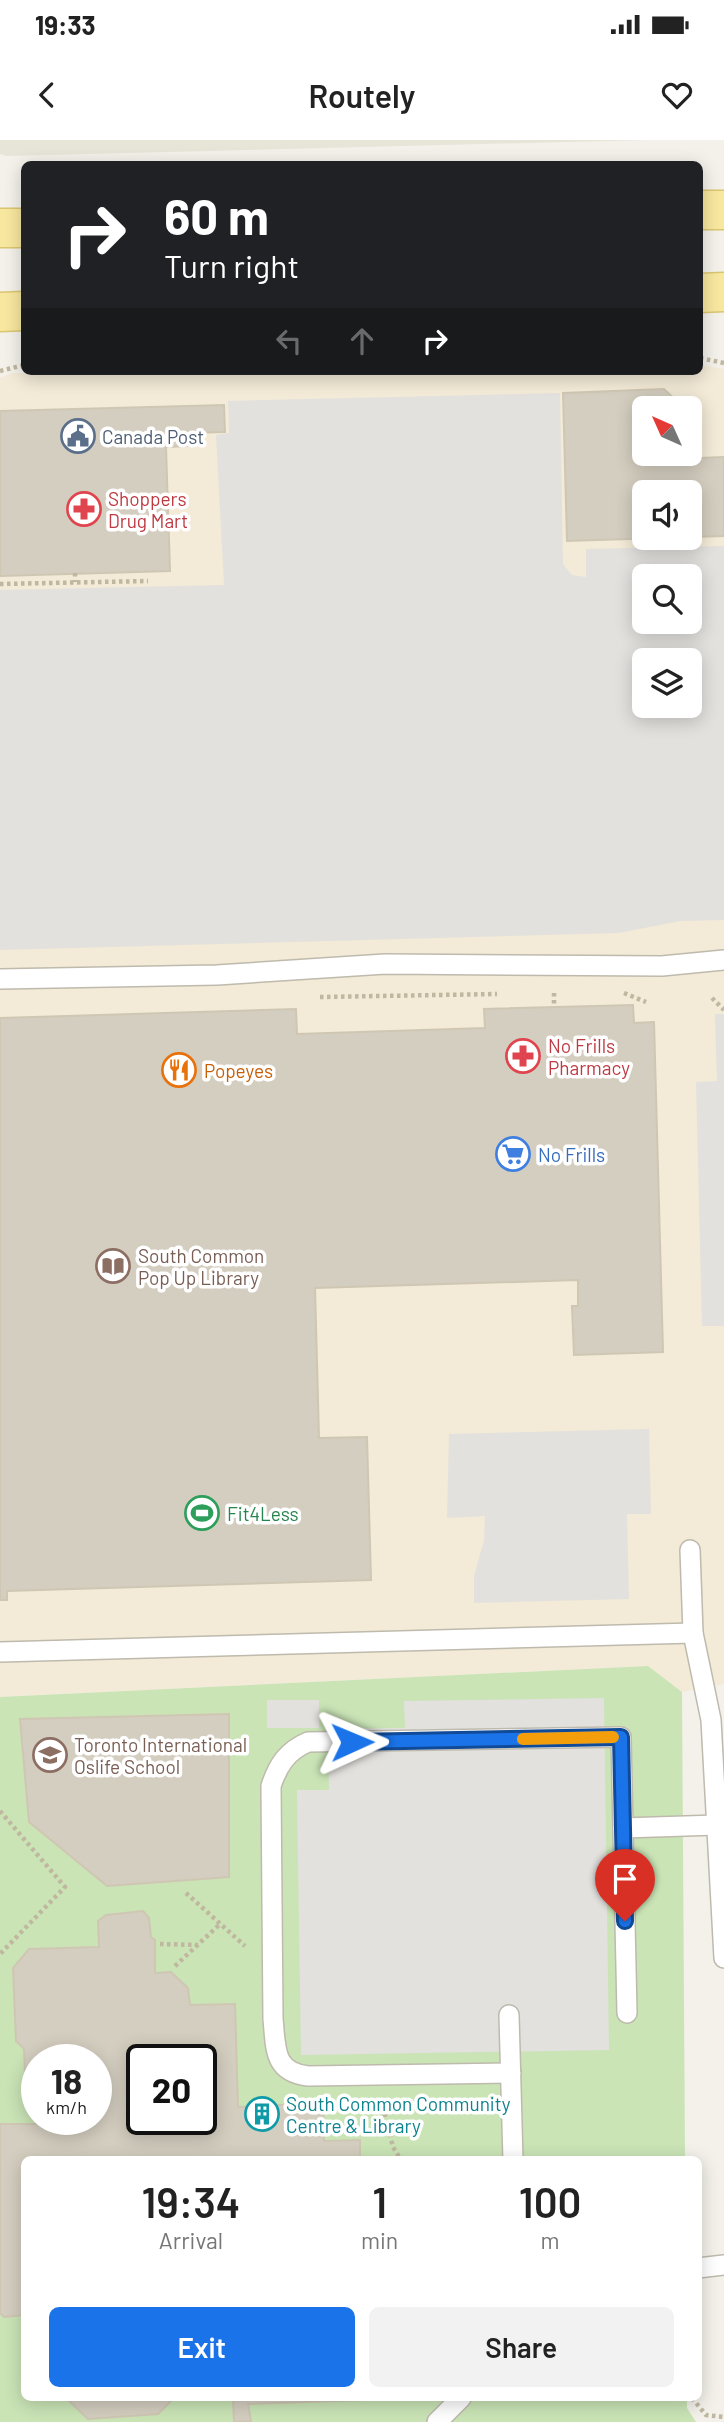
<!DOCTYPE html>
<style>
:root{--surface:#fff;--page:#f2f2f2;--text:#222;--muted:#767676;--accent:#1a73e8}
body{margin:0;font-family:Barlow,sans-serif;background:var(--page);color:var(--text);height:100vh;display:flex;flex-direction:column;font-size:26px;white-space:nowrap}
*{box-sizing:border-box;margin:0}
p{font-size:23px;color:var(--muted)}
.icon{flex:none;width:38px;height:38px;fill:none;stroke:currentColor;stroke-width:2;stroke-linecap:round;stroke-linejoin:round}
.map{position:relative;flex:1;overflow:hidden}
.side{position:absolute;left:21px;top:2016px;width:681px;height:245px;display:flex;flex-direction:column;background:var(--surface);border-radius:10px;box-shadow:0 4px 18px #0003}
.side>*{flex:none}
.banner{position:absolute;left:21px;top:21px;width:682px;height:214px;border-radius:10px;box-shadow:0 4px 18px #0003;background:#202124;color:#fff;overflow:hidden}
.needle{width:46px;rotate:315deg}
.tools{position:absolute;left:632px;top:256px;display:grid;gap:14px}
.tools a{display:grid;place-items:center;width:70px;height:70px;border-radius:10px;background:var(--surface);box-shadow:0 4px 18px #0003;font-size:35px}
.speed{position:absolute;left:21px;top:1904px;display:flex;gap:14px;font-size:35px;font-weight:700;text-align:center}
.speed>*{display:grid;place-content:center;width:91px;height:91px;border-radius:50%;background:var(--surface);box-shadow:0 4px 18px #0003;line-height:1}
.speed small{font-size:18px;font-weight:400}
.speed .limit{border:4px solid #111;border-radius:10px;background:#fff;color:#111}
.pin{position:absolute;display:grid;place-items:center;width:60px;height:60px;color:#fff;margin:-72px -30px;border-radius:50% 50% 50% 0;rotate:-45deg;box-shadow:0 0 7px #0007}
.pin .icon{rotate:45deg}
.me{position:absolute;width:77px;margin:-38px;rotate:89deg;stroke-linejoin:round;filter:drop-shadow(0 0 5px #0008)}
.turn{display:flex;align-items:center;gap:24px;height:147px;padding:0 28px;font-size:32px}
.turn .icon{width:91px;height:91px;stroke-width:2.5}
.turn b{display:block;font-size:49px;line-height:60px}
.lanes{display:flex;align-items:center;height:66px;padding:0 28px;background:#0003;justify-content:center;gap:35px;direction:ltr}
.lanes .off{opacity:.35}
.eta{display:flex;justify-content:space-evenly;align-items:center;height:119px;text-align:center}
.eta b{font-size:42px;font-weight:600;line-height:49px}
.action{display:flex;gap:14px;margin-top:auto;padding:14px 28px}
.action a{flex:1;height:80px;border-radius:10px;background:var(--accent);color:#fff;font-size:28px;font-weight:600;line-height:80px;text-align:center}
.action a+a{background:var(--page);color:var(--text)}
.status{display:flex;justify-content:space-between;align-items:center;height:49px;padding:0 35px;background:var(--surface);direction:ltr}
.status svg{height:19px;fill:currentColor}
header{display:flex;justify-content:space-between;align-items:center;height:91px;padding:0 28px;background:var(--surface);font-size:32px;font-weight:600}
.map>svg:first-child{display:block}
.residential{fill:#e7e4d8}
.commercial{fill:#f3ead7;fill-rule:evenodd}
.green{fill:#cae4b6;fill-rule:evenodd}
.parking{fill:#e2e1de;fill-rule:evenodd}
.building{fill:#d4cec0;stroke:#cfc7b3;stroke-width:2;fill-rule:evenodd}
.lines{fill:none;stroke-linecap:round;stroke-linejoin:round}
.service-casing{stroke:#bebaad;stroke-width:22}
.primary-casing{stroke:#dbc670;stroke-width:41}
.path{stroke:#bfb79f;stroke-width:4.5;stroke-dasharray:3.5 3.5;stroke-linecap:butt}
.service{stroke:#fff;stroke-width:19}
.primary{stroke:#f7e79f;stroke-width:38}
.route-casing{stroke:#114b97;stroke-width:18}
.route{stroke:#1a73e8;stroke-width:12}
.slow{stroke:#f59e0b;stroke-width:12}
.labels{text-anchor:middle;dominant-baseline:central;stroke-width:7;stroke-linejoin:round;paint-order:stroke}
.service-label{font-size:19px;fill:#4e5e75;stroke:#fff;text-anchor:start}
.health-label{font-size:19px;fill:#be3a42;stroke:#fff;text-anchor:start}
.food-label{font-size:19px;fill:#c56008;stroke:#fff;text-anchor:start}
.shop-label{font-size:19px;fill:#366cbe;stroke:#fff;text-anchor:start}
.education-label{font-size:19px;fill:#785e54;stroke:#fff;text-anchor:start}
.leisure-label{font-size:19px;fill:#27864d;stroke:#fff;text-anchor:start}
.culture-label{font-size:19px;fill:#0d838f;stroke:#fff;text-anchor:start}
</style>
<div class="status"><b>19:33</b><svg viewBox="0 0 49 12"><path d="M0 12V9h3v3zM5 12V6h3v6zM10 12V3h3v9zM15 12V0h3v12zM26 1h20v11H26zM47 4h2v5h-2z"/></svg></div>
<header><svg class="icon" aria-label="back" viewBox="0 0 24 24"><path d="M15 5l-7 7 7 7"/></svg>Routely<svg class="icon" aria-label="heart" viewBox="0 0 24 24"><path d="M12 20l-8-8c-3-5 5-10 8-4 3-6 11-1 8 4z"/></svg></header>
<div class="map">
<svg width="724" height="2282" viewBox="0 0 724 2282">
<rect width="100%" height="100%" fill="#f3f1ea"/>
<polygon class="residential" points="0,0 644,0 7,16 0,14"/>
<path class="commercial" d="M700,225L724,229V1544L682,1552L648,1526L0,1557V238L13,233L290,234L389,231H700ZM644,268H690V313H644ZM644,352H690V397H644ZM644,436H690V481H644ZM644,520H690V565H644Z"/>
<path class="green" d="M648,1526L682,1552L685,2019L24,2020V2258H687V2268L696,2282H0V1557ZM37,1920H96V1979H37ZM142,1920H201V1979H142Z"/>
<g class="parking">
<path d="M560,253L563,424L572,435L586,437V409L724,406V780L680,781L619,793L0,810V450L224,445L216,295L229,293L228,261ZM644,436H690V481H644ZM644,520H690V565H644Z"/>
<polygon points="715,874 724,874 724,1186 702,1186 696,942 717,941"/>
<polygon points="649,1289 651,1374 627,1374 629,1459 474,1463 474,1436 484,1400 485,1376 447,1378 449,1294"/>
<polygon points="604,1558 609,1910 301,1915 297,1650 329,1650 328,1589 405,1588 404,1561"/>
<rect x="267" y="1560" width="52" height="28"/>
</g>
<g class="building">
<path d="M664,249L684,268H644V313H690V273L698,281L699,318L724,317V396L567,401L563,253ZM644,352H690V397H644Z"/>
<polygon points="224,265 225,292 187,293 187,306 166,307 170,431 0,436 0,271"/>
<polygon points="633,865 634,883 654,882 663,1212 574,1215 572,1166 578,1166 578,1140 315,1148 319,1298 367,1297 371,1440 7,1451 7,1460 0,1460 0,878 296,869 297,894 485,888 484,869"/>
<polygon points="229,1574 229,1737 107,1746 29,1682 20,1579"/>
<path d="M143,1771L149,1778L151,1797L155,1800V1833L171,1832L188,1848L190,1865L235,1864L238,1967L323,1963L324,2001L360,2000V2020H24V2175L4,2177L0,2173V1984H46L41,1979H96V1920H37V1975L36,1958L26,1959L24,1909L16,1901L13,1828L29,1809L99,1807L98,1781L106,1775ZM142,1920H201V1979H142Z"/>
<polygon points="66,2258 174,2258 158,2274 88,2279"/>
<polygon points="233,2258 365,2258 365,2260 248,2264 251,2281 234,2282"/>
</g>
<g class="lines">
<g class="service-casing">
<g id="service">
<polyline points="0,839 217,835 385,824 662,826 724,820"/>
<polyline points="690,1410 693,1493 711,1580 724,1818"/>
<polyline points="0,1512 693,1493"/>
<polyline points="623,1688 717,1685"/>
<polyline points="509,1875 513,2020"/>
<path d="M511,1933L308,1936C273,1932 276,1908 273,1879L271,1646C278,1625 287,1611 308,1602L621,1597L627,1873"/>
<polyline points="698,2128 724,2125"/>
<polyline points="437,2282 461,2258"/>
</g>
</g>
<g class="primary-casing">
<g id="primary">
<polyline points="700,70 724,70"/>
<polyline points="0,88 24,88"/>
<polyline points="700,153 724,152"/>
<polyline points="0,172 24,171"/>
</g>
</g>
<g class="path">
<polyline points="700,218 724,223"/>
<polyline points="0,231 24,225"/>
<polyline points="75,433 75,442"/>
<polyline points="0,444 148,441"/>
<polyline points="554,853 554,867"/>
<polyline points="624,853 646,862"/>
<polyline points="320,857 497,854"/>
<polyline points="712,858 724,870"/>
<polyline points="0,1671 65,1747 0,1814"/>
<polyline points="186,1753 245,1806"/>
<polyline points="160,1804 198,1805"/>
<polyline points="175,1826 219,1785"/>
<polyline points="381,1960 393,2007 401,2020"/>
<polyline points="692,2258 706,2275 724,2277"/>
</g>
<use href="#service" class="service"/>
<use href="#primary" class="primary"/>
</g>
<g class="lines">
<g class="route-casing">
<polyline id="route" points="352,1602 621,1597 625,1781"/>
</g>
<use href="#route" class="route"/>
<polyline class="slow" points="523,1599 613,1597"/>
</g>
<defs>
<g id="civic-ring" transform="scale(1.75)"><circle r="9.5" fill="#fff" stroke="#5c6f8a" stroke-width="1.5"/><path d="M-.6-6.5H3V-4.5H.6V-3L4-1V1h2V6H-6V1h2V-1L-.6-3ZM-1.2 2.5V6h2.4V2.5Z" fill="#5c6f8a"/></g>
<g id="pharmacy-ring" transform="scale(1.75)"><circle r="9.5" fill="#fff" stroke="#e0444e" stroke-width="1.5"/><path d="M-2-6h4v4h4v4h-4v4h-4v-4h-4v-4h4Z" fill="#e0444e"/></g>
<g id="restaurant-ring" transform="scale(1.75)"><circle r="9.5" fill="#fff" stroke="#e8710a" stroke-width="1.5"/><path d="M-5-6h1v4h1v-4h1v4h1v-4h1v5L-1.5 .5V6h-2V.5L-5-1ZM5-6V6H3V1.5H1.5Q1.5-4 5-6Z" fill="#e8710a"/></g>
<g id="supermarket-ring" transform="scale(1.75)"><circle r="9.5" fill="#fff" stroke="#3f7fe0" stroke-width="1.5"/><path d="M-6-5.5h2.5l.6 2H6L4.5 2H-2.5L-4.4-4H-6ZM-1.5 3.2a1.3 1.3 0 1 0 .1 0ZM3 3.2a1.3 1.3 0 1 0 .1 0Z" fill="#3f7fe0"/></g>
<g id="library-ring" transform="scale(1.75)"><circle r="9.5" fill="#fff" stroke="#8d6e63" stroke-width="1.5"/><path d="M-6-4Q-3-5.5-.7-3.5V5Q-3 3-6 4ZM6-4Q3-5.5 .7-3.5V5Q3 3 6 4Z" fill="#8d6e63"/></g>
<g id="stadium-ring" transform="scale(1.75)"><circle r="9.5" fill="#fff" stroke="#2e9e5b" stroke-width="1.5"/><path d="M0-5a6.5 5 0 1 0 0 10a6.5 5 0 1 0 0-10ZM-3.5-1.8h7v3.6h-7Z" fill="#2e9e5b"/></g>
<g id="school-ring" transform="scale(1.75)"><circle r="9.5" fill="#fff" stroke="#8d6e63" stroke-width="1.5"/><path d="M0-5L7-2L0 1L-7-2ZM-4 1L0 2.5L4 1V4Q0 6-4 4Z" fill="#8d6e63"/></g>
<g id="building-ring" transform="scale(1.75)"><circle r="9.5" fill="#fff" stroke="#0f9aa8" stroke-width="1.5"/><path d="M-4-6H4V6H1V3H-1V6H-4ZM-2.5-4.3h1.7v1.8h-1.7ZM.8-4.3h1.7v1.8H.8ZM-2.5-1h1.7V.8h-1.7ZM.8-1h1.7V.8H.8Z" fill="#0f9aa8"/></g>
</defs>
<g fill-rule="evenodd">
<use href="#civic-ring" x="78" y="296"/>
<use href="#pharmacy-ring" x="84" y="369"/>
<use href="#pharmacy-ring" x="523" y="916"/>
<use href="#restaurant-ring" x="179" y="930"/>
<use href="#supermarket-ring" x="513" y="1014"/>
<use href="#library-ring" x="113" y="1126"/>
<use href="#stadium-ring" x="202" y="1373"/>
<use href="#school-ring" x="50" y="1615"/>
<use href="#building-ring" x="262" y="1974"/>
</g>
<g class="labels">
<g class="service-label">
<text x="102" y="296">Canada Post</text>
</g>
<g class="health-label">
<text x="108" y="358">Shoppers<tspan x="108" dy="22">Drug Mart</tspan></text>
<text x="548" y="905">No Frills<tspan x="548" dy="22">Pharmacy</tspan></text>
</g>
<g class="food-label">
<text x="204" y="930">Popeyes</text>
</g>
<g class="shop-label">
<text x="538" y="1014">No Frills</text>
</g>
<g class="education-label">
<text x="138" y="1115">South Common<tspan x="138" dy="22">Pop Up Library</tspan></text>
<text x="74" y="1604">Toronto International<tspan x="74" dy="22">Oslife School</tspan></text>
</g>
<g class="leisure-label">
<text x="227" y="1373">Fit4Less</text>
</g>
<g class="culture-label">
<text x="286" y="1963">South Common Community<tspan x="286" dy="22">Centre &amp; Library</tspan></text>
</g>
</g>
</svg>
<div class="tools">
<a><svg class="needle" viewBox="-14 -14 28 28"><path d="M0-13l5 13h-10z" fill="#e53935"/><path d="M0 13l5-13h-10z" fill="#767676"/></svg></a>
<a><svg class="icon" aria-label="sound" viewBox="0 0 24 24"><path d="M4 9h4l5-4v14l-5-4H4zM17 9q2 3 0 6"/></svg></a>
<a><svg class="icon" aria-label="search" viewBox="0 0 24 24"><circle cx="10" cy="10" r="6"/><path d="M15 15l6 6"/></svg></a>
<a><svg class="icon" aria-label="layers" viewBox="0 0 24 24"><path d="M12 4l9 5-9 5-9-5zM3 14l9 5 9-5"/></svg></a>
</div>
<div class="speed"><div>18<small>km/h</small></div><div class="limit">20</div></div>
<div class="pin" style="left:625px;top:1781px;background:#d93025"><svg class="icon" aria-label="arrive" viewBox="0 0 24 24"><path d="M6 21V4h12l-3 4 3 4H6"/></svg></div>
<svg class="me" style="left:352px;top:1602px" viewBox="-20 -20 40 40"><path d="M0-17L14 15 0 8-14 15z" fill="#1a73e8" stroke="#fff" stroke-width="4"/></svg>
<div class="banner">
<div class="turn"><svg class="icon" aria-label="right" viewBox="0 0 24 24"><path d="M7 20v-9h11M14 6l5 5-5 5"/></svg><div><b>60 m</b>Turn right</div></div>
<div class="lanes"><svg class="icon off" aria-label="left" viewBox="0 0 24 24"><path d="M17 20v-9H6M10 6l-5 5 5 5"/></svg><svg class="icon off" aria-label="ahead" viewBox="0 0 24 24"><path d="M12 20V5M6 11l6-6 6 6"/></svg><svg class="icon" aria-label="right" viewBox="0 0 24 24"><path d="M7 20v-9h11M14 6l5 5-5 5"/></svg></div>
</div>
<section class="side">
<div class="eta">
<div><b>19:34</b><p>Arrival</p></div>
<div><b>1</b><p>min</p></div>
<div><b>100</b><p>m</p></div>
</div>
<div class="action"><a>Exit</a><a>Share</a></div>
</section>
</div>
